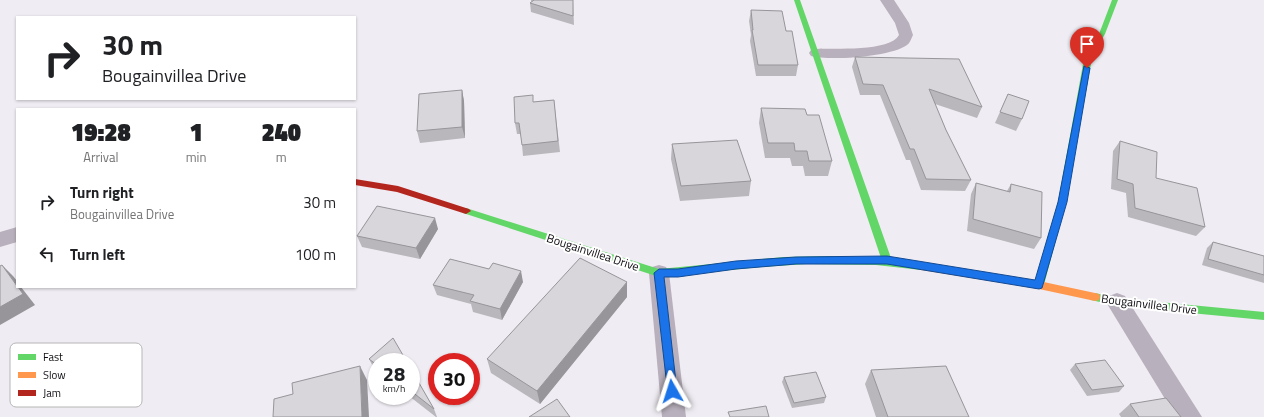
<!DOCTYPE html>
<style>
:root{--surface:#fff;--page:#f2f2f2;--text:#202124;--muted:#757577}
body{margin:0;font-family:"Titillium Web",sans-serif;background:var(--page);color:var(--text);height:100vh;display:flex;flex-direction:column;font-size:15px;white-space:nowrap}
*{box-sizing:border-box;margin:0}
p{font-size:13px;color:var(--muted)}
.icon{flex:none;width:22px;height:22px;fill:none;stroke:currentColor;stroke-width:2;stroke-linecap:round;stroke-linejoin:round}
.map{position:relative;flex:1;overflow:hidden}
.sheet{position:absolute;left:16px;top:108px;width:340px;height:180px;display:flex;flex-direction:column;background:var(--surface);border-radius:0px;box-shadow:0 1px 3px #0004}
.sheet>*{flex:none}
.hud{position:absolute;left:16px;top:16px;width:340px;height:84px;border-radius:0px;box-shadow:0 1px 3px #0004;background:#fff;color:var(--text);overflow:hidden}
.speed{position:absolute;left:368px;top:353px;display:flex;gap:8px;font-size:20px;font-weight:700;text-align:center}
.speed>*{display:grid;place-content:center;width:52px;height:52px;border-radius:50%;background:var(--surface);box-shadow:0 1px 3px #0004;line-height:1}
.speed small{font-size:10px;font-weight:400}
.speed .limit{border:6px solid #d22;background:#fff;color:#111}
.pin{position:absolute;display:grid;place-items:center;width:34px;height:34px;color:#fff;margin:-41px -17px;border-radius:50% 50% 50% 0;rotate:-45deg;box-shadow:0 0 4px #0007}
.pin .icon{rotate:45deg}
.me{position:absolute;width:44px;margin:-22px;rotate:354deg;stroke-linejoin:round;filter:drop-shadow(0 0 3px #0008)}
.turn{display:flex;align-items:center;gap:14px;height:84px;padding:0 20px;font-size:18px}
.turn .icon{width:52px;height:52px;stroke-width:2.5}
.turn b{display:block;font-size:28px;line-height:34px}
.eta{display:flex;justify-content:space-evenly;align-items:center;height:68px;text-align:center}
.eta b{font-size:24px;font-weight:800;line-height:28px}
ul{padding:0;list-style:none}
li{display:flex;align-items:center;gap:12px;height:52px;padding:0 20px}
li div{flex:1}
li b{display:block;font-size:15px}
li em{font-style:normal}
.map>svg:first-child{display:block}
.lines{fill:none;stroke-linecap:round;stroke-linejoin:round}
.street{fill:#b8b0bc;fill-rule:evenodd}
.fast{fill:#63d668;fill-rule:evenodd}
.slow{fill:#ff974d;fill-rule:evenodd}
.jam{fill:#b3261e;fill-rule:evenodd}
.wall{fill:#bab7bc}
.shaded-wall{fill:#979599}
.building{fill:#d8d5db;stroke:#979599}
.route{fill:#1a73e8;stroke:#114b97}
.labels{text-anchor:middle;dominant-baseline:central;stroke-width:4;stroke-linejoin:round;paint-order:stroke}
.street-label{font-size:12px;fill:#0e0b10;stroke:#fff}
.key{fill:#fff;stroke:#b7b6b7;stroke-width:1}
.key-label{font-size:11px;fill:#0e0b10}
</style>
<div class="map">
<svg width="1264" height="417" viewBox="0 0 1264 417">
<rect width="100%" height="100%" fill="#f0ecf3"/>
<g class="lines">
<g class="street">
<path d="M880,0H894L909,23L913,35C911,39 910,43 907,45C891,57 829,61 811,56L809,53L811,50L816,49C834,48 890,52 899,35L895,23Z"/>
<polygon points="17,227 17,242 0,247 0,232"/>
<polygon points="659,265 666,267 669,273 686,417 662,417 649,273 652,267"/>
<polygon points="1117,293 1125,296 1202,417 1176,417 1106,302 1109,296"/>
</g>
<g class="fast">
<polygon points="794,0 800,0 891,258 921,262 924,263 926,266 924,269 921,270 876,265 807,264 761,267 659,277 463,213 461,211 463,209 466,208 659,269 784,257 830,256 881,258"/>
<polygon points="1112,0 1118,0 1105,34 1093,53 1066,202 1044,285 1043,288 1039,289 1035,288 1034,285 1058,202 1085,53 1099,34"/>
<polygon points="1095,293 1117,298 1264,312 1264,320 1117,306 1091,300 1090,297 1091,294"/>
</g>
<polygon class="slow" points="921,262 1039,281 1095,293 1099,294 1100,297 1099,300 1095,301 1039,289 921,270 918,269 916,266 918,263"/>
<polygon class="jam" points="355,179 398,186 469,209 471,211 466,214 397,192 355,185"/>
</g>
<g class="wall">
<polygon points="531,0 573,0 574,25 531,12 530,3 532,2 531,1"/>
<polygon points="751,10 786,31 798,65 796,76 756,76 750,41 751,35 749,21"/>
<polygon points="855,57 982,107 977,118 935,104 946,130 971,180 965,191 921,190 910,160 906,160 880,95 860,95 852,67"/>
<polygon points="462,90 464,101 465,138 420,143 417,131"/>
<polygon points="1008,94 1022,119 1016,131 995,123"/>
<polygon points="554,100 560,152 523,156 521,134 517,134 515,123 534,102"/>
<polygon points="761,108 807,115 832,161 828,176 805,176 803,166 792,166 790,158 765,158 759,123"/>
<polygon points="1120,141 1156,178 1205,227 1196,236 1128,217 1126,193 1111,189 1113,151"/>
<polygon points="672,144 751,181 749,196 680,201 671,159"/>
<polygon points="976,183 1007,191 1011,184 1041,238 1034,249 967,231 971,194"/>
<polygon points="438,229 420,259 362,247 357,236"/>
<polygon points="1213,242 1264,256 1264,283 1202,265 1207,248"/>
<polygon points="523,282 502,320 473,312 471,304 437,295 433,285"/>
<polygon points="627,282 627,297 540,404 491,373 487,359"/>
<polygon points="369,359 377,362 377,371 375,370"/>
<polygon points="1075,364 1124,386 1119,392 1087,396 1070,370"/>
<polygon points="411,369 434,409 437,417 436,417 409,396 411,396"/>
<polygon points="871,370 969,417 876,417 865,384"/>
<polygon points="784,377 826,397 824,403 792,408 782,382"/>
<polygon points="1130,404 1181,417 1121,417 1119,414"/>
</g>
<g class="shaded-wall">
<polygon points="462,90 464,101 465,138 462,127"/>
<polygon points="435,218 438,229 420,259 416,248"/>
<polygon points="2,265 13,276 17,281 17,286"/>
<polygon points="521,271 523,282 502,320 500,309"/>
<polygon points="627,282 627,297 540,404 537,391"/>
<polygon points="18,287 21,287 35,305 0,325 0,307"/>
<polygon points="360,366 367,380 369,417 362,417"/>
</g>
<g class="building">
<polygon points="534,0 573,0 573,16 530,3"/>
<polygon points="751,10 782,11 786,31 792,31 798,65 758,65 752,30 753,30"/>
<polygon points="855,57 959,59 982,107 929,89 946,130 971,180 926,179 914,149 910,149 883,85 863,84"/>
<polygon points="462,90 462,127 417,131 419,94"/>
<polygon points="1008,94 1029,101 1022,119 1000,112"/>
<polygon points="533,95 533,102 554,100 558,141 522,145 519,123 515,123 514,97"/>
<polygon points="761,108 805,109 807,115 819,115 832,161 809,161 807,151 795,151 794,143 768,143"/>
<polygon points="737,140 751,181 681,186 672,144"/>
<polygon points="1120,141 1157,152 1156,178 1197,188 1205,227 1135,208 1133,184 1117,179"/>
<polygon points="976,183 1010,192 1011,184 1042,192 1041,238 973,219"/>
<polygon points="377,206 435,218 416,248 357,236"/>
<polygon points="1213,242 1264,256 1264,275 1208,259"/>
<polygon points="580,258 627,282 537,391 487,359"/>
<polygon points="450,259 489,269 493,263 521,271 500,309 470,301 474,295 433,285"/>
<polygon points="2,265 17,286 17,287 18,287 23,294 0,307 0,266"/>
<polygon points="393,338 407,362 377,362 377,365 369,359"/>
<polygon points="1105,360 1124,386 1092,390 1075,364"/>
<polygon points="360,366 362,417 273,417 274,399 293,394 292,383"/>
<polygon points="946,366 969,417 888,417 871,370"/>
<polygon points="411,369 434,409 411,391"/>
<polygon points="816,372 826,397 794,403 784,377"/>
<polygon points="1166,398 1181,417 1139,417 1130,404"/>
<polygon points="557,399 570,417 529,417"/>
<polygon points="766,406 769,417 730,417 728,412"/>
</g>
<polygon class="route" points="1084,66 1090,68 1067,202 1042,288 1039,289 887,264 796,264 736,269 678,277 664,277 677,391 676,395 672,396 668,395 654,273 659,269 678,269 736,261 796,257 887,256 1035,280 1058,202"/>
<g class="labels">
<g class="street-label">
<text transform="translate(593 252) rotate(18)">Bougainvillea Drive</text>
<text transform="translate(1149 304) rotate(7)">Bougainvillea Drive</text>
</g>
</g>
<rect x="10" y="343" width="132" height="64" rx="6" class="key"/>
<rect x="18" y="354" width="18" height="6" fill="#63d668"/>
<rect x="18" y="372" width="18" height="6" fill="#ff974d"/>
<rect x="18" y="390" width="18" height="6" fill="#b3261e"/>
<g class="key-label">
<text x="43" y="361">Fast</text>
<text x="43" y="379">Slow</text>
<text x="43" y="397">Jam</text>
</g>
</svg>
<div class="speed"><div>28<small>km/h</small></div><div class="limit">30</div></div>
<div class="pin" style="left:1087px;top:68px;background:#d93025"><svg class="icon" aria-label="arrive" viewBox="0 0 24 24"><path d="M6 21V4h12l-3 4 3 4H6"/></svg></div>
<svg class="me" style="left:672px;top:391px" viewBox="-20 -20 40 40"><path d="M0-17L14 15 0 8-14 15z" fill="#1a73e8" stroke="#fff" stroke-width="4"/></svg>
<div class="hud">
<div class="turn"><svg class="icon" aria-label="right" viewBox="0 0 24 24"><path d="M7 20v-9h11M14 6l5 5-5 5"/></svg><div><b>30 m</b>Bougainvillea Drive</div></div>
</div>
<section class="sheet">
<div class="eta">
<div><b>19:28</b><p>Arrival</p></div>
<div><b>1</b><p>min</p></div>
<div><b>240</b><p>m</p></div>
</div>
<ul>
<li><svg class="icon" aria-label="right" viewBox="0 0 24 24"><path d="M7 20v-9h11M14 6l5 5-5 5"/></svg><div><b>Turn right</b><p>Bougainvillea Drive</p></div><em>30 m</em></li>
<li><svg class="icon" aria-label="left" viewBox="0 0 24 24"><path d="M17 20v-9H6M10 6l-5 5 5 5"/></svg><div><b>Turn left</b></div><em>100 m</em></li>
</ul>
</section>
</div>
